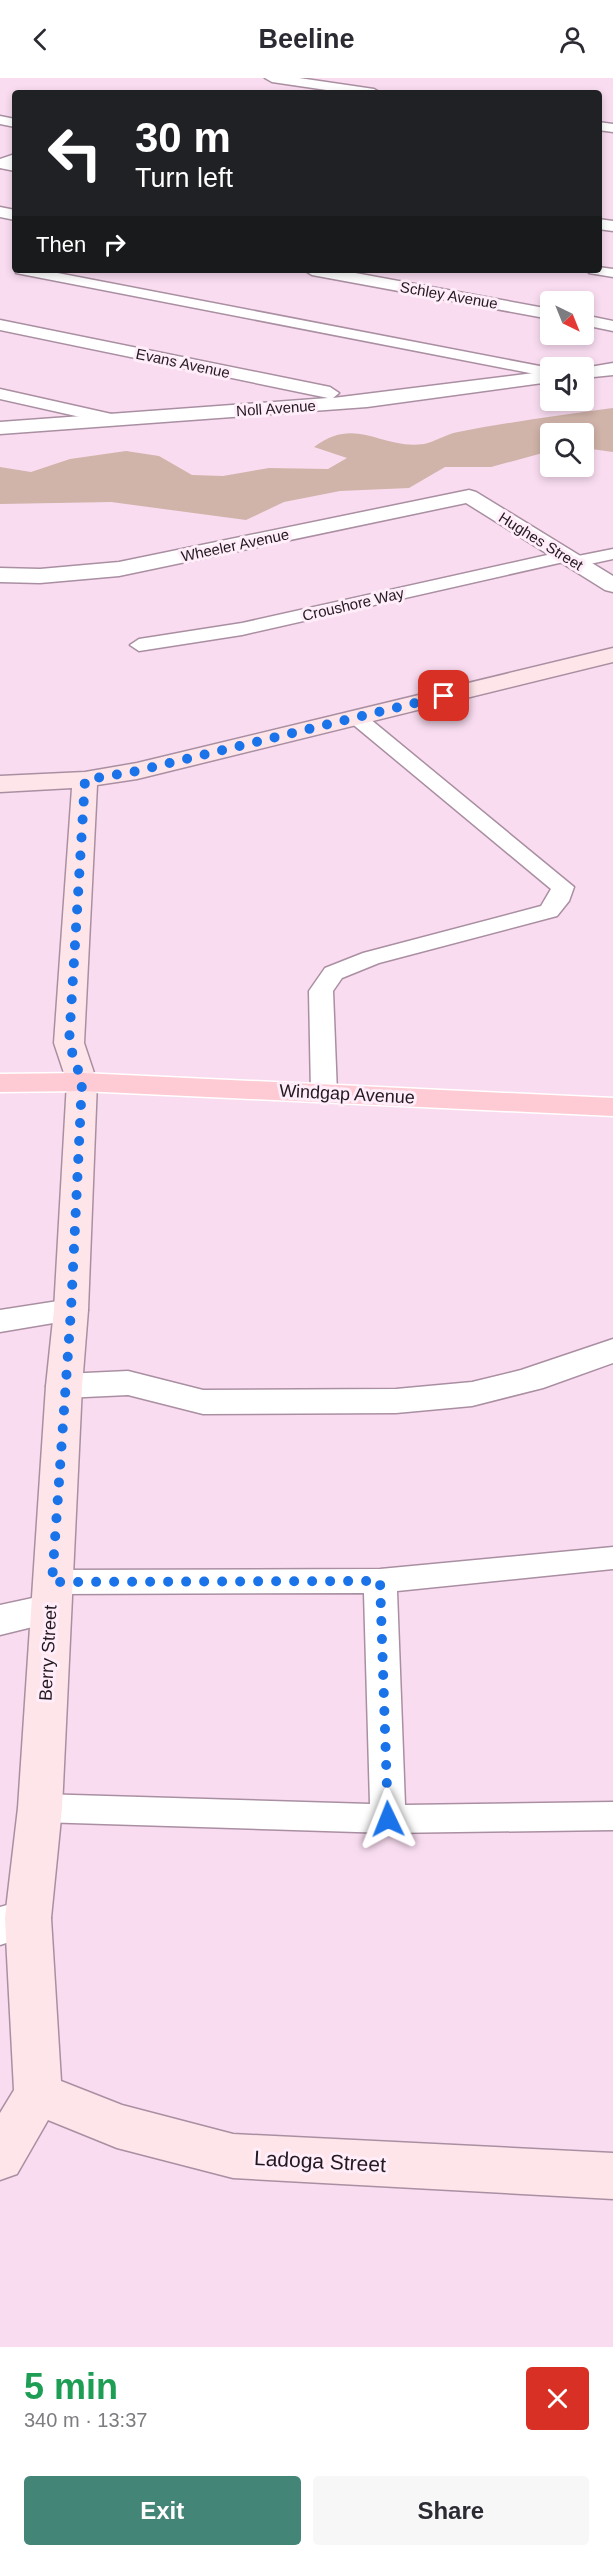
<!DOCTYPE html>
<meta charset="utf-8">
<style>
:root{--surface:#fff;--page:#f7f7f7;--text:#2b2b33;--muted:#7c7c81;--accent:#438677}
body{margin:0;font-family:Helvetica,sans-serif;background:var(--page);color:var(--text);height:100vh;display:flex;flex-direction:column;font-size:22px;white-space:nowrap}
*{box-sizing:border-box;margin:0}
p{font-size:20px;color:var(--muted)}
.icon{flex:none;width:33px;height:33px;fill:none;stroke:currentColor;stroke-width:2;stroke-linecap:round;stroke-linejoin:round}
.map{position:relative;height:2269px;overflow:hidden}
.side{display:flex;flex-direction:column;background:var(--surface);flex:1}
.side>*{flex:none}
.top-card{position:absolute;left:12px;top:12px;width:590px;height:183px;border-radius:6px;box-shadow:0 3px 9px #0003;background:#202124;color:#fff;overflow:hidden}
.needle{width:39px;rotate:137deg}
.buttons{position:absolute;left:540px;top:213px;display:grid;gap:12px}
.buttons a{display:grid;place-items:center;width:54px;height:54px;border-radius:6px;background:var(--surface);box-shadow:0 3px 9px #0003;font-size:30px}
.pin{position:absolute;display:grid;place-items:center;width:51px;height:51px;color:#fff;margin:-26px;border-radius:12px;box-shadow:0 3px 9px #0006}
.me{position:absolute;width:66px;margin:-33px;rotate:358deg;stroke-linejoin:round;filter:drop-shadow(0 0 4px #0008)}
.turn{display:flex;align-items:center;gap:21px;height:126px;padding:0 24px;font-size:27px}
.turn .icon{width:78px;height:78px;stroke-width:2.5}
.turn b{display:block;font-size:42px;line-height:51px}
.then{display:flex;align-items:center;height:57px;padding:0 24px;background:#0003;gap:12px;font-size:22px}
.round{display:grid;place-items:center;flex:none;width:63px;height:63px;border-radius:6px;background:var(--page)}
.summary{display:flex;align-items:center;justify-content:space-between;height:102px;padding:0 24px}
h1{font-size:36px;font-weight:700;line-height:45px;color:#1e9e55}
.button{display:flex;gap:12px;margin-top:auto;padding:12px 24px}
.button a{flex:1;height:69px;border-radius:6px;background:var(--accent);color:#fff;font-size:24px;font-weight:700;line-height:69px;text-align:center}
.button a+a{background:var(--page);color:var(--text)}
header{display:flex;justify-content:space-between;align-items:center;height:78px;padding:0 24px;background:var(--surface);font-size:27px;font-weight:700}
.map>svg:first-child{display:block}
.green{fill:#d0b3a9}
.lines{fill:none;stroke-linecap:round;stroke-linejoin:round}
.lane-casing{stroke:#aa8fa2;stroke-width:3}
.street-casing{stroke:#aa8fa2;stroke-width:3}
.secondary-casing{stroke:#aa8fa2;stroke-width:3}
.primary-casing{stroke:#fff;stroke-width:3}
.lane{fill:#fff;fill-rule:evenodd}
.street{fill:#fff;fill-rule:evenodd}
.secondary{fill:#fee5e9;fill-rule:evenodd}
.primary{fill:#fecad3;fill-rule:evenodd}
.route{stroke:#1a73e8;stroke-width:10;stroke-dasharray:0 18}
.labels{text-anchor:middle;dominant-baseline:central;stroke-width:6;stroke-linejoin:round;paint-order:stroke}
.far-street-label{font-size:15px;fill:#231921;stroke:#ffedf9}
.street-label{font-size:18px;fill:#231921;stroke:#ffedf9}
.near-street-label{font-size:21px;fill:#231921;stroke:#ffedf9}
</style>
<header><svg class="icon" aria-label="back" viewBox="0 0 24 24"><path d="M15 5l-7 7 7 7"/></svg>Beeline<svg class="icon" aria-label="person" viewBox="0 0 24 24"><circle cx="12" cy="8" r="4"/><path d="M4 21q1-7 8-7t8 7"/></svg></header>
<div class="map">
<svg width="613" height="2269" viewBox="0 0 613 2269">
<rect width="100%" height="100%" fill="#f9dcf0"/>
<path class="green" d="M613,330V374L584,370V356H550V373L491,389H445L409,410L340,413L284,424L246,442L111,424L0,426V389L31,394L70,381L126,373L159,378L192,397L223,398L269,390L328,391L347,380L314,369C357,337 380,372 424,366C435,364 446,356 458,354C510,344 561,337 613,330Z"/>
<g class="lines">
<g class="lane-casing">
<g id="lane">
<polygon points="0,82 15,85 15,93 0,90"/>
<polygon points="598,189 613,191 613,199 589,195 587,192 598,192"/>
<polygon points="15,191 42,192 550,290 550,299 21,196 16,195"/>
<polygon points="0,311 116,337 124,342 116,347 0,321"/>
<polygon points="613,471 613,481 576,489 570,488 568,483 242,557 139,573 130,567 139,561 242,545 565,473 571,474 573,479"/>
<polygon points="357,634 364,636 574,809 569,823 557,838 379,885 342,900 333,913 337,1015 333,1020 324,1023 315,1020 311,1015 309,913 325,890 363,875 541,828 551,811 350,644 347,640 350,636"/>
<polygon points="613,1469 613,1491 397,1513 405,1727 613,1724 613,1752 388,1755 40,1744 27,1740 22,1730 27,1720 40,1716 370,1726 364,1515 53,1516 42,1512 37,1504 42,1496 53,1492 380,1491"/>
</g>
</g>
<g class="street-casing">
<g id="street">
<polygon points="265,0 299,0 374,11 381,15 347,15 272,4"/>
<polygon points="0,38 15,41 15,49 0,46"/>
<polygon points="598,44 613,46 613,54 598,52"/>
<polygon points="15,76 15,85 0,90 0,81"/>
<polygon points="0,129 15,132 15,142 0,139"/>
<polygon points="598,141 613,143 613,153 598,151"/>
<polygon points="304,192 339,192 550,231 550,241 312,197"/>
<polygon points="584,237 613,243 613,253 584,247"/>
<polygon points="0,242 330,309 339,315 333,320 550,293 550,304 367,329 0,356 0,344 328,320 0,252"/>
<polygon points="613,285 613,297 584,300 584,290"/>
<polygon points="469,412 476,414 613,498 613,514 605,512 466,425 119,498 40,505 0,504 0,490 40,491 119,484"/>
<polygon points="71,1221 83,1224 88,1232 83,1240 0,1254 0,1232"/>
<polygon points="613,1261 613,1285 543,1310 472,1328 396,1335 203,1336 128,1317 64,1320 51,1316 46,1308 51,1300 64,1296 128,1293 203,1312 396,1311 472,1304 521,1292"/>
<polygon points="51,1516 65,1521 71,1531 65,1541 0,1557 0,1527"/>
<polygon points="28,1821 44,1827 51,1840 44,1853 0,1867 0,1829"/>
</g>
</g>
<g class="secondary-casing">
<polygon id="secondary" points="613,570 613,584 137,701 97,707 84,965 97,1004 88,1232 82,1308 62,1730 51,1840 61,2003 122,2027 233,2056 613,2075 613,2121 233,2100 117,2070 48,2042 17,2096 0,2102 0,2035 14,2012 5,1840 18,1730 46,1308 54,1232 67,1004 54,965 72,710 0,714 0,698 85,694 137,685"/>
</g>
<g class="primary-casing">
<polygon id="primary" points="82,995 613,1020 613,1038 82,1013 0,1014 0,996"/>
</g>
<use href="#lane" class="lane"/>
<use href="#street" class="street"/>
<use href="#secondary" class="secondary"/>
<use href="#primary" class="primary"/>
</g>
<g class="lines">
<polyline class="route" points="388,1741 380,1503 52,1504 71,1232 82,1004 69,965 85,702 137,693 444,618"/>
</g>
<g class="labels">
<g class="far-street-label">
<text transform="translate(449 217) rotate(10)">Schley Avenue</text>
<text transform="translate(183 285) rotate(12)">Evans Avenue</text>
<text transform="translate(276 330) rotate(-4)">Noll Avenue</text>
<text transform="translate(541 463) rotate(32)">Hughes Street</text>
<text transform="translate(235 467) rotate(-12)">Wheeler Avenue</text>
<text transform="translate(353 526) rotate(-13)">Croushore Way</text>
</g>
<g class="street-label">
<text transform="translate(347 1016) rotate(3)">Windgap Avenue</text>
<text transform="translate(48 1575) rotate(-87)">Berry Street</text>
</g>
<g class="near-street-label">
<text transform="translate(320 2083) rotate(3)">Ladoga Street</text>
</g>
</g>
</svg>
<div class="buttons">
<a><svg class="needle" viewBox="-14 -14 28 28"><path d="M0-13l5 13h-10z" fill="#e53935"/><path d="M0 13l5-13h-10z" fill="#7c7c81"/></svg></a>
<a><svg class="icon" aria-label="sound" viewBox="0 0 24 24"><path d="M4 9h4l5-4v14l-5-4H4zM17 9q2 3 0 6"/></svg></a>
<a><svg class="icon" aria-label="search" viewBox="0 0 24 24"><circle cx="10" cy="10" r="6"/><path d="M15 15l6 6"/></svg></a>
</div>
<div class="pin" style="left:444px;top:618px;background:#d93025"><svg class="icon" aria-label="arrive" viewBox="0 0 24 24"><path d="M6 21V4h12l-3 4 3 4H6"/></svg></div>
<svg class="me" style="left:388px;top:1741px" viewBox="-20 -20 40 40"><path d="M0-17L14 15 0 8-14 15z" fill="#1a73e8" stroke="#fff" stroke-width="4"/></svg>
<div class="top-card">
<div class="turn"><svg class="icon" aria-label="left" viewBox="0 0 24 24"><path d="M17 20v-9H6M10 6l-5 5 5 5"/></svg><div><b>30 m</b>Turn left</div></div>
<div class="then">Then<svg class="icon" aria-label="right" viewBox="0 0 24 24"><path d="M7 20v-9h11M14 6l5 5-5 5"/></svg></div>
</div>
</div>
<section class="side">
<div class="summary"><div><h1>5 min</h1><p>340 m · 13:37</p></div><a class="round" style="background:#d93025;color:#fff"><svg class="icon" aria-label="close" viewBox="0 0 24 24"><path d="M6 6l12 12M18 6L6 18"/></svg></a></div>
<div class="button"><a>Exit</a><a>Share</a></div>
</section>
